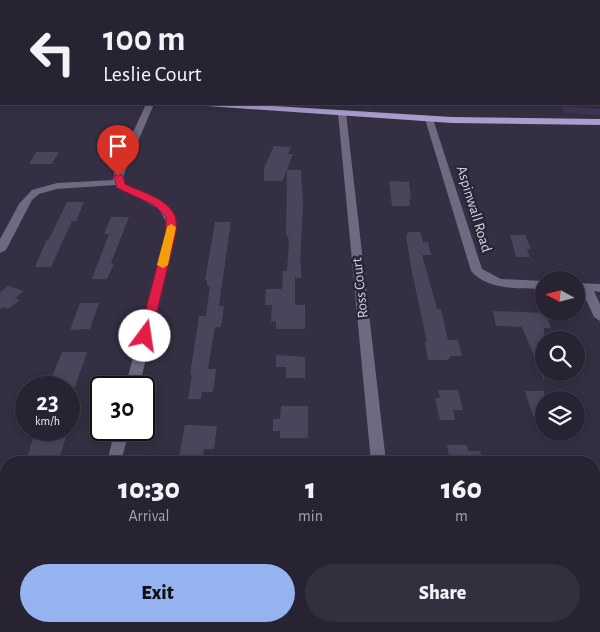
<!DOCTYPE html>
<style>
:root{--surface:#272332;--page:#332f3e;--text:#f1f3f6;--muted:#a4a4ac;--line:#43404d;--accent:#95b2f1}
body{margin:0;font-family:"Alegreya Sans",sans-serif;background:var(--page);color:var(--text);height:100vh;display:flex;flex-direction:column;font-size:19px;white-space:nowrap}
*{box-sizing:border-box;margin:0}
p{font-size:16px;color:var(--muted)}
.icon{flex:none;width:28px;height:28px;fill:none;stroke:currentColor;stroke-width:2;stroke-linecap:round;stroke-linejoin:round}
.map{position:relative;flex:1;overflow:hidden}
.side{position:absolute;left:0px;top:456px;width:600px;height:176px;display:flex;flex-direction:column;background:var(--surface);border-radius:20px 20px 0 0;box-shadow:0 2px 12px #0003,0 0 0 1px var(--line)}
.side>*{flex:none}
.banner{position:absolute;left:0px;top:0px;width:600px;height:105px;box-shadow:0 2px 12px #0003,0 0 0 1px var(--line);background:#272332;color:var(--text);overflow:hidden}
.needle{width:32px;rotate:277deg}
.controls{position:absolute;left:535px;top:271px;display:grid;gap:10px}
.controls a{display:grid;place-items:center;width:50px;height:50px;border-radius:50%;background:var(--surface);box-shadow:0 2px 12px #0003,0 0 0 1px var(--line);font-size:25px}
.speed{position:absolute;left:15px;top:376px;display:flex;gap:10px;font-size:25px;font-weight:700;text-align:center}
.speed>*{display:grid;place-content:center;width:65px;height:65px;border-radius:50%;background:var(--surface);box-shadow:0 2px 12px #0003,0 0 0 1px var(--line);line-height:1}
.speed small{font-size:12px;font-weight:400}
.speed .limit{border:2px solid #111;border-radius:8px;background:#fff;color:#111}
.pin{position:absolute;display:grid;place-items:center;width:42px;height:42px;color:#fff;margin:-51px -21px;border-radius:50% 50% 50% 0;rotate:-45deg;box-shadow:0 0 5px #0007}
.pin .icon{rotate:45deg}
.me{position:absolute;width:55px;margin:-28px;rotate:14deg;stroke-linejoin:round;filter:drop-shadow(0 0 4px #0008)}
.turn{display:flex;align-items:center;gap:18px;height:105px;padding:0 20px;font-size:22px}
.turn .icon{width:65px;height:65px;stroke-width:2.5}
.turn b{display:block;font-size:35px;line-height:42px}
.eta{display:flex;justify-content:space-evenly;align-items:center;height:85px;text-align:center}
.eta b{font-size:30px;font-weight:800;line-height:35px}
.action{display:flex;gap:10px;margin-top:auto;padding:10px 20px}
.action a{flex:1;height:58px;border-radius:30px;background:var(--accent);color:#111;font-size:20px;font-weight:800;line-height:58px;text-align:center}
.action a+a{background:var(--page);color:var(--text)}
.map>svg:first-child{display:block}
.green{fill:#403657}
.building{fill:#4a455a}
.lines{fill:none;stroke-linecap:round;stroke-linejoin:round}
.minor{fill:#6f6981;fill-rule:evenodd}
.major{fill:#ab9ecf;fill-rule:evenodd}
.route{fill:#e11d48;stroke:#92132f}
.slow{fill:#f59e0b}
.labels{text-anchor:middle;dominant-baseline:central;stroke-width:5;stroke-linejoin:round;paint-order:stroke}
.street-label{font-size:15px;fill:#d5d2de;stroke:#2a2538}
</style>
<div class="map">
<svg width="600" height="632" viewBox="0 0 600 632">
<rect width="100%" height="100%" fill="#342f42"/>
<g class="green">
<polygon points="0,0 222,0 1,1 0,78"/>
<polygon points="566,106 600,109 600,115 565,113 560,107"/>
</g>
<g class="building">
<polygon points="274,146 291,147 288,154 293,154 287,170 301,170 303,204 300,265 301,265 301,278 295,278 295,305 305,305 305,329 276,329 276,321 271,322 272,305 265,305 266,289 282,289 283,271 287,271 289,243 288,236 286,236 287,170 282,181 264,181 264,168"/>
<polygon points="36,152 59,152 52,164 29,164"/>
<polygon points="389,181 409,182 411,199 409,199 410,206 392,206"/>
<polygon points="67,202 84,202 76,221 72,221 51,267 35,267 46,241 49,239"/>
<polygon points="111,217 129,217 111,263 114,264 107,279 92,279 109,234 104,234"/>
<polygon points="215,222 230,222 230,228 219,306 224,306 221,327 215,327 208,369 216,369 213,392 202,392 201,399 188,399 192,375 190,375 199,316 206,316 210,286 207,286 207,280 205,280"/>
<polygon points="407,232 420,232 423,242 428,242 431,255 422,255 435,301 437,309 441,309 448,340 458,340 462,356 450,356 450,358 447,360 428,360 425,342 427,342 411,268 406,235 408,235"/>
<polygon points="510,235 525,235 531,249 527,249 530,257 516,257"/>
<polygon points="8,286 24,291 15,298 20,300 8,309 3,307 0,309 0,292"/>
<polygon points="80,303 99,303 90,329 70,330"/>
<polygon points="493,311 546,313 551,328 544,328 544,380 522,327 496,326"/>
<polygon points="62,352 87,352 75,387 48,387"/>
<polygon points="276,355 305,357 305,378 286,378 286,367 276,367"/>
<polygon points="438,390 458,390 463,410 453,410 455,420 440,420 435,398 440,398"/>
<polygon points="525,391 544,391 544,417 533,416"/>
<polygon points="281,406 308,406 308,438 280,438 280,431 273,431 273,419 280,419"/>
<polygon points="185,425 217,426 214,449 204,449 202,462 178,462"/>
<polygon points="36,430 68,430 60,457 27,457"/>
<polygon points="447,445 467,445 468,451 480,451 483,462 450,462"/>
</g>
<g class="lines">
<g class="minor">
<polygon points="502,0 515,0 516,1 503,1"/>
<path d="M146,104H154L124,174L123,182C143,201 175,191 176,232L139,388H125L166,232V222L159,209L115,185L57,189L39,194L32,200L6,250L0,253V239L5,230L19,204L32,190L57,183L113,180L114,174Z"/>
<polygon points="342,110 346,113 386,462 371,462 338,113"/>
<path d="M426,117L433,119L482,269L501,279L544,281V289C521,288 488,291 471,271L425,119Z"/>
<polygon points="576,283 600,284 600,292 594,291 600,304 600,321 594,317 582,291 576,291"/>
<polygon points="115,430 129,430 121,462 107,462"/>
<polygon points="64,626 82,626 81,632 63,632"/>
<rect x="387" y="626" width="18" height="6"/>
</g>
<polygon class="major" points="203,104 241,104 452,117 600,119 600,125 452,123 207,106"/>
</g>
<path class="route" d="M118,174L123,176L125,184C141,192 167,198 175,216C177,220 176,227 176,232L151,336L145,339L139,336L166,232V217L154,205L117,188L114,176Z"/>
<polygon class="slow" points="171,224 176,227 168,265 163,268 157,265 167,227"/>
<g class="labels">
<g class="street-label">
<text transform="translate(474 209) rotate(73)">Aspinwall Road</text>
<text transform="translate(360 288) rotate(-96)">Ross Court</text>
</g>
</g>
</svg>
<div class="controls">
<a><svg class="needle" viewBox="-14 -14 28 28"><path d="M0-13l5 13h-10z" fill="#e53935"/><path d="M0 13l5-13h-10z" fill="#a4a4ac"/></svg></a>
<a><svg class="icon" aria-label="search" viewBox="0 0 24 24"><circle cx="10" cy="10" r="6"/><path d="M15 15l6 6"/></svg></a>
<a><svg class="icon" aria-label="layers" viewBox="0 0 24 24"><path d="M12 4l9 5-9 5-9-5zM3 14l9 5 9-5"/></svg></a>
</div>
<div class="speed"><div>23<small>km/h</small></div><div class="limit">30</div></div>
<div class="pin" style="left:118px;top:176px;background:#d93025"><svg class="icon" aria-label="arrive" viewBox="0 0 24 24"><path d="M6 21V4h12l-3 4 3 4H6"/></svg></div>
<svg class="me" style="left:145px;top:336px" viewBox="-20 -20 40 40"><circle r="19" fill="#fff"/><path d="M0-13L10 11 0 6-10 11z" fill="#e11d48"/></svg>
<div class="banner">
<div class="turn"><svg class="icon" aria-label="left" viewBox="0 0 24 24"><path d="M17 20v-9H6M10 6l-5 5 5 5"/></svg><div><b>100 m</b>Leslie Court</div></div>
</div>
<section class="side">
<div class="eta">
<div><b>10:30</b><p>Arrival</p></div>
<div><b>1</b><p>min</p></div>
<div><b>160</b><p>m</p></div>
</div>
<div class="action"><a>Exit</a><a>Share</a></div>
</section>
</div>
